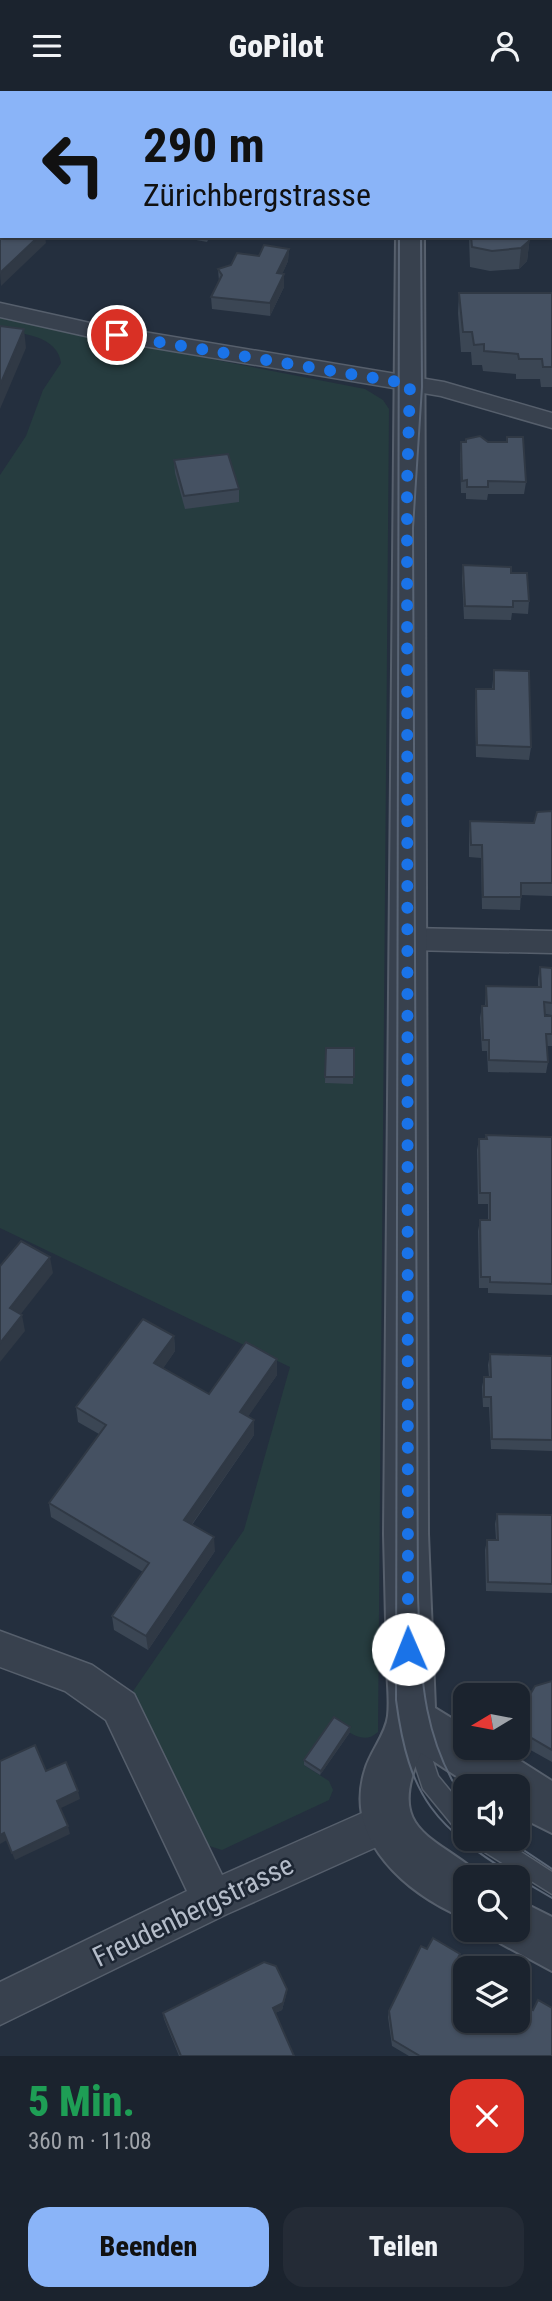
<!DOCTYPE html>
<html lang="de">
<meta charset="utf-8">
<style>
:root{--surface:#1b232e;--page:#242b36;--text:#f1f3f6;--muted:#a0a4aa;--line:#39404a;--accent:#8ab4f8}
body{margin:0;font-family:"Roboto Condensed",sans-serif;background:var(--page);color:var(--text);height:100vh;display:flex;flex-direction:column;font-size:26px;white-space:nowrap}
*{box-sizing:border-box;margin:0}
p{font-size:23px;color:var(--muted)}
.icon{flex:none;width:38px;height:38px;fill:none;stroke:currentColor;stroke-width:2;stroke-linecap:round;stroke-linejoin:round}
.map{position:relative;height:1965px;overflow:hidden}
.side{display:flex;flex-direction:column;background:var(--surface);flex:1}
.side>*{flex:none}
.banner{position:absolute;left:0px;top:0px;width:553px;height:147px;box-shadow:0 2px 5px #0004,0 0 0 2px var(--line);background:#8ab4f8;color:#111;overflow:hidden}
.needle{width:46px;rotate:260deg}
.controls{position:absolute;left:453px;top:1592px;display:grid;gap:14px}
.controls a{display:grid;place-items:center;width:77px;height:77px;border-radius:14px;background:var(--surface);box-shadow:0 2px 5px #0004,0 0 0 2px var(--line);font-size:35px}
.pin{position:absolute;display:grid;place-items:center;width:60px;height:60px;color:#fff;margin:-30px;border:4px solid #fff;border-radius:50%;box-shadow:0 2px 7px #0007}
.me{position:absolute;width:77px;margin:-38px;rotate:359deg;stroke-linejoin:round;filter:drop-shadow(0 0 5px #0008)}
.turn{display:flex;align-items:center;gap:24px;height:147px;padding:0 28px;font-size:32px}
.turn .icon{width:91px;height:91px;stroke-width:2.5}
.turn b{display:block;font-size:49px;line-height:60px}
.round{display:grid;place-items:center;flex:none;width:74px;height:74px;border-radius:21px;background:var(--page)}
.summary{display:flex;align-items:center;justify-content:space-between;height:119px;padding:0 28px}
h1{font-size:42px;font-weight:800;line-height:52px;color:#1e9e55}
.primary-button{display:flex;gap:14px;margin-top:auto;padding:14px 28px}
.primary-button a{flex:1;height:80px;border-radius:21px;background:var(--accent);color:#111;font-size:28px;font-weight:800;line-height:80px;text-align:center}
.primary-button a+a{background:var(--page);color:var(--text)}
header{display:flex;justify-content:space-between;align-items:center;height:91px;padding:0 28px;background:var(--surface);font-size:32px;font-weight:800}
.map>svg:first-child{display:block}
.green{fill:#263c3f}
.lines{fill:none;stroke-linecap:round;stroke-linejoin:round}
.service-casing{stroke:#565f6c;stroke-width:3}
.minor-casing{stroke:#565f6c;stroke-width:3}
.tertiary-casing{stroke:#565f6c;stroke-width:4}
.service{fill:#38414e;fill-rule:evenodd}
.minor{fill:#38414e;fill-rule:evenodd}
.tertiary{fill:#38414e;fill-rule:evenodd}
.tram{stroke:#5a6575;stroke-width:2}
.wall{fill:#3b4654}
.shaded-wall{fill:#303945}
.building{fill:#455162;stroke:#303945;stroke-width:2}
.route{stroke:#1a73e8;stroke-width:12;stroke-dasharray:0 21.6}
.labels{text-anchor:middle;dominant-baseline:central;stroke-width:5;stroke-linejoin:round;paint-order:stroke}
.near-street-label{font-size:28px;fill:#b4bcc9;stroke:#1d2633}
</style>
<header><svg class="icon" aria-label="menu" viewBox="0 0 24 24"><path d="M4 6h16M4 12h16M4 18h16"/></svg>GoPilot<svg class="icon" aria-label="person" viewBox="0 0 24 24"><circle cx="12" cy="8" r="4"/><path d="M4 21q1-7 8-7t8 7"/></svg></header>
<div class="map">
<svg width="552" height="1965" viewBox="0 0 552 1965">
<rect width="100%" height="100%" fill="#242f3e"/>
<path class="green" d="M0,227L365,298L383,309L389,318L378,1641C363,1655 348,1640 334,1631L304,1674L329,1690L333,1699L329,1709L222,1759L206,1754L129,1606L244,1439L290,1276L0,1137V384L26,345L43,299L61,272C58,245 22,242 0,239Z"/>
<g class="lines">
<g class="service-casing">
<g id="service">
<polygon points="415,1634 422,1637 438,1685 466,1719 466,1745 459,1742 423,1698 405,1644 408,1637"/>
<polygon points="472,1748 501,1748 552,1781 552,1803 475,1755"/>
</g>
</g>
<g class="minor-casing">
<g id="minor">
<polygon points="0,212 90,232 444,291 552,322 552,337 441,305 90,246 0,226"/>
<polygon points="408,837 552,840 552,862 408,859 397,856 393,848 397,840"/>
<polygon points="0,1540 92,1574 134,1603 222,1784 387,1711 401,1717 407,1731 401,1745 227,1823 0,1934 0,1891 187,1800 106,1629 65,1600 0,1576"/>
</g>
</g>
<g class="tertiary-casing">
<g id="tertiary">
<rect x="395" y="0" width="26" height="2"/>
<path d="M396,145H424L428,1443L435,1617L466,1636V1657H500L552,1690V1742L518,1725V1696H473L421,1662C384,1743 437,1744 484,1787H466V1828C407,1803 343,1750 365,1679C370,1661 386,1643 388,1625C390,1608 387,1589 387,1572C386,1529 385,1486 384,1443Z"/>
<polygon points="518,1809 552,1826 552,1880 500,1852 495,1839 518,1839"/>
</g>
</g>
<use href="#service" class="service"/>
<use href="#minor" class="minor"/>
<use href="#tertiary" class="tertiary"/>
<g class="tram">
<path d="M399,145L396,1609C409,1708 435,1736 518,1787"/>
<path d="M421,145L422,296L413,437L418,1506C421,1582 421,1647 466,1712"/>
<polyline points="507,1748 552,1778"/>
<polyline points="518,1787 552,1807"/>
</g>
</g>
<g class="wall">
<polygon points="183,0 215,0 214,2 198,2"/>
<rect x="274" y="0" width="93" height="2"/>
<polygon points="175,145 210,145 207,151"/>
<polygon points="469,145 530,145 527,170 519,178 490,180 470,176"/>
<polygon points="289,158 288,170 282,183 284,196 270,225 212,218 211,206 219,191 218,178 259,165"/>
<polygon points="459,202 552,202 552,296 541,296 540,288 516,288 516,283 483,280 482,274 472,274 471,261 461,261 458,222"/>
<polygon points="507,346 526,391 524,403 488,403 487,409 466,408 466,402 461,402 460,363 461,351 506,351"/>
<polygon points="174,369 239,398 239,411 185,418 175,382"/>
<polygon points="463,474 511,482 529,510 528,523 512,522 511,529 464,528 462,487"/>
<polygon points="494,579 531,656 529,669 476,666 475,611 476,598 492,598"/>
<polygon points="552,720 552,805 521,804 520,819 482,818 481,767 469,766 469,742 470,730 534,732"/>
<polygon points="540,876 552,877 552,924 545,923 545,925 552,925 552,955 547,955 548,971 546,982 488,981 487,960 482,960 480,927 482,915 485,915 486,895 538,896 538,888"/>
<polygon points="326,957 354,957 353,993 325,992"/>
<polygon points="486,1044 552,1046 552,1204 488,1202 488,1197 479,1197 478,1140 480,1129 488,1129 488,1113 478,1113 477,1059 479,1048 485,1048"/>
<polygon points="174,1245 175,1260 163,1277 209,1303 277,1268 277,1284 248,1325 254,1329 254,1344 192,1434 215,1460 148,1559 114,1539 112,1525 143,1481 51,1426 49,1412 99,1343 78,1331 76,1316"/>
<polygon points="490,1263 552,1265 552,1360 491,1358 489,1316 483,1316 482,1296 484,1286 489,1286 488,1274"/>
<polygon points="497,1423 552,1424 552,1502 486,1500 485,1459 487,1449 496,1449 495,1433"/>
<polygon points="552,1590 552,1671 518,1652 518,1624"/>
<polygon points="350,1636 350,1641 320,1684 304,1674 304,1669"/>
<polygon points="427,1858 460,1863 457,1874 552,1965 409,1965 392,1955 388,1926 389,1920"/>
<polygon points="287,1898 286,1904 282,1919 275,1922 294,1965 179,1965 164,1928 163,1922"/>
</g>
<g class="shaded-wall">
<polygon points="39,145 45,145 46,152 1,195 0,182"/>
<polygon points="530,145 527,170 519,178 521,157"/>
<polygon points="289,158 288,170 277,195 277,182"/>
<polygon points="284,183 284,196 270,225 270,212"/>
<polygon points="24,238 26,257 0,318 0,294"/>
<polygon points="50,1166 53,1182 13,1233 10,1217"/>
<polygon points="22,1224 25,1240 0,1271 0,1252"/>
<polygon points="174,1245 175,1260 156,1288 154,1272"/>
<polygon points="277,1268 277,1284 241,1336 240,1321"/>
<polygon points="254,1329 254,1344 185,1443 184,1429"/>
<polygon points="214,1446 215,1460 148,1559 146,1545"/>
<polygon points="350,1636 350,1641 320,1684 321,1680"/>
<polygon points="78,1700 80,1708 59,1718 57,1710"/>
<polygon points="68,1735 70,1743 15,1769 12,1762"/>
<polygon points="4,1742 7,1749 0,1753 0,1744"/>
<polygon points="287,1898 286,1904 282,1919 273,1923 273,1917"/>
</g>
<g class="building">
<polygon points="20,0 54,0 53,2 19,2"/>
<polygon points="284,0 363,0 362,2 298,2"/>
<rect x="551" y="27" width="1" height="48"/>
<rect x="0" y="50" width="2" height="11"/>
<polygon points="2,143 2,145 39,145 0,182 0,144"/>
<polygon points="471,145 530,145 529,150 521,157 492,160 472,156"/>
<polygon points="264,154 289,158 277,182 284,183 270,212 211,206 222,184 218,178 231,174 237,162 259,165"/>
<polygon points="459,202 552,202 552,276 543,276 542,268 519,268 518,263 484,260 484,253 474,254 472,241 463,241"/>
<polygon points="0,235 24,238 0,294"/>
<polygon points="480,345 488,351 507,351 507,346 523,346 526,391 488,390 488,396 467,396 467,389 462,390 461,351 466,351 466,348"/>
<polygon points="228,363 239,398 184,405 174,369"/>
<polygon points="463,474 511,476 511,482 527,482 529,510 513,510 513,516 465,515"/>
<polygon points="494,579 529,580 531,656 477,654 476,598 494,598"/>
<polygon points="552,720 552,792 521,792 521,806 483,806 482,754 471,754 470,730 534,732 537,721"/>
<polygon points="540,876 552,877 552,912 544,911 545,925 552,925 552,943 546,943 548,971 489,969 489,949 483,949 482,915 487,915 486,895 541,896"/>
<polygon points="326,957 354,957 354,986 325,986"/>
<polygon points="486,1044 552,1046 552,1193 490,1191 490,1186 481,1186 480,1129 490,1129 490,1102 480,1102 479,1048 487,1048"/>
<polygon points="21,1150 50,1166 10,1217 22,1224 0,1252 0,1175"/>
<polygon points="143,1228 174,1245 154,1272 209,1303 246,1251 277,1268 240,1321 254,1329 184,1429 214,1446 146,1545 112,1525 149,1472 49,1412 106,1334 76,1316"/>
<polygon points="490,1263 552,1265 552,1349 492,1348 491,1306 484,1306 484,1286 491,1286"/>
<polygon points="497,1423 552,1424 552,1493 488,1491 487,1449 498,1449"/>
<polygon points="552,1590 552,1659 518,1639 518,1624 535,1595"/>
<polygon points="334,1626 350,1636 321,1680 304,1669"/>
<polygon points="35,1654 46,1680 66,1671 78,1700 57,1710 68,1735 12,1762 4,1742 0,1744 0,1670"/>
<polygon points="433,1847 460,1863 455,1873 466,1879 466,1930 518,1930 518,1910 533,1919 538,1909 552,1917 552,1965 420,1965 393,1949 389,1920 421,1855 427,1858"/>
<polygon points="264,1871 276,1875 287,1898 283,1912 273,1917 294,1965 181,1965 163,1922"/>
</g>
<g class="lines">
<polyline class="route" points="117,244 410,293 407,394 408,1558"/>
</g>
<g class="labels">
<g class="near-street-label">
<text transform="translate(193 1820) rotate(-26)">Freudenbergstrasse</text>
</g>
</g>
</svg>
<div class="controls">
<a><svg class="needle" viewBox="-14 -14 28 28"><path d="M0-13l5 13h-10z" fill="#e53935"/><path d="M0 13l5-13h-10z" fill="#a0a4aa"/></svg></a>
<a><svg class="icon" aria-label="sound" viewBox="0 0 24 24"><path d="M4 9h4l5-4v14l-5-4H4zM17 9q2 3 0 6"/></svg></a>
<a><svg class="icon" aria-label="search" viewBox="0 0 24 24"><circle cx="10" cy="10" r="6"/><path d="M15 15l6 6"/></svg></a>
<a><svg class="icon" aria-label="layers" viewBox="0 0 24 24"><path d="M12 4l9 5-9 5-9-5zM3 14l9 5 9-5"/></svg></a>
</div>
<div class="pin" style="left:117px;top:244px;background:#d93025"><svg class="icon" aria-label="arrive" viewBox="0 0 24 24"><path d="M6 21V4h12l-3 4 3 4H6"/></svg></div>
<svg class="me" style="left:408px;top:1558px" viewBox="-20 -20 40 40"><circle r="19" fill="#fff"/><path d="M0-13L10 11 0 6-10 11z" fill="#1a73e8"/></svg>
<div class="banner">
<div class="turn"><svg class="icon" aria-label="left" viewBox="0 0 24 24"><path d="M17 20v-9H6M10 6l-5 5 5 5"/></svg><div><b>290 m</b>Zürichbergstrasse</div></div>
</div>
</div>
<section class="side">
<div class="summary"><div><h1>5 Min.</h1><p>360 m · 11:08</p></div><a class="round" style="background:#d93025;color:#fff"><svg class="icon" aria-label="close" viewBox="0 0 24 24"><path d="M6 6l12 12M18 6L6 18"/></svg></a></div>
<div class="primary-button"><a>Beenden</a><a>Teilen</a></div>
</section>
